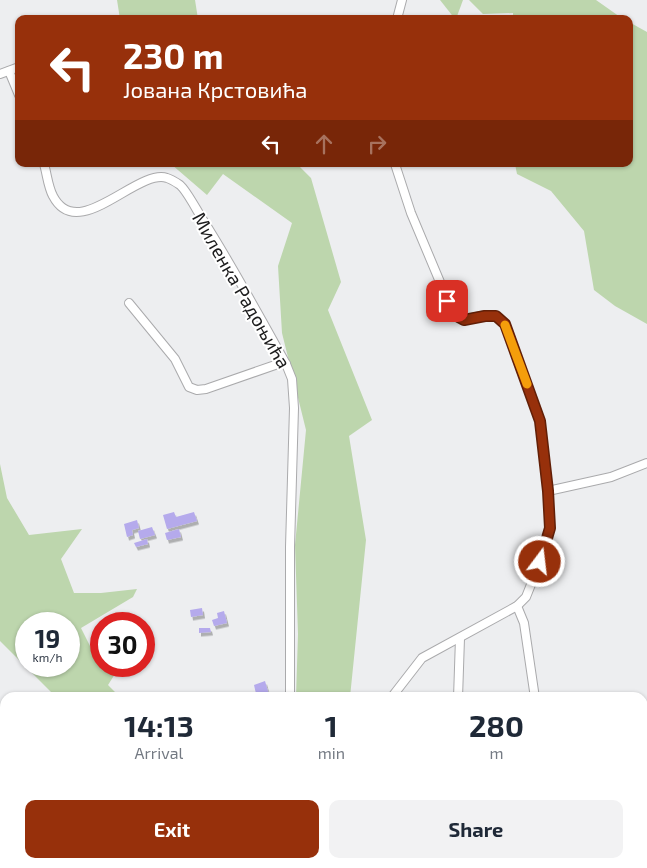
<!DOCTYPE html>
<meta charset="utf-8">
<style>
:root{--surface:#fff;--page:#f2f2f3;--text:#1f2937;--muted:#747a83;--accent:#97300b}
body{margin:0;font-family:"Exo 2",sans-serif;background:var(--page);color:var(--text);height:100vh;display:flex;flex-direction:column;font-size:19px;white-space:nowrap}
*{box-sizing:border-box;margin:0}
p{font-size:16px;color:var(--muted)}
.icon{flex:none;width:28px;height:28px;fill:none;stroke:currentColor;stroke-width:2;stroke-linecap:round;stroke-linejoin:round}
.map{position:relative;flex:1;overflow:hidden}
.panel{position:absolute;left:0px;top:692px;width:648px;height:176px;display:flex;flex-direction:column;background:var(--surface);border-radius:15px 15px 0 0;box-shadow:0 1px 4px #0004}
.panel>*{flex:none}
.top-card{position:absolute;left:15px;top:15px;width:618px;height:152px;border-radius:10px;box-shadow:0 1px 4px #0004;background:#97300b;color:#fff;overflow:hidden}
.speed{position:absolute;left:15px;top:612px;display:flex;gap:10px;font-size:25px;font-weight:700;text-align:center}
.speed>*{display:grid;place-content:center;width:65px;height:65px;border-radius:50%;background:var(--surface);box-shadow:0 1px 4px #0004;line-height:1}
.speed small{font-size:12px;font-weight:400}
.speed .limit{border:8px solid #d22;background:#fff;color:#111}
.pin{position:absolute;display:grid;place-items:center;width:42px;height:42px;color:#fff;margin:-21px;border-radius:10px;box-shadow:0 2px 8px #0006}
.me{position:absolute;width:55px;margin:-28px;rotate:15deg;stroke-linejoin:round;filter:drop-shadow(0 0 4px #0008)}
.turn{display:flex;align-items:center;gap:18px;height:105px;padding:0 25px;font-size:22px}
.turn .icon{width:65px;height:65px;stroke-width:2.5}
.turn b{display:block;font-size:35px;line-height:42px}
.lanes{display:flex;align-items:center;height:48px;padding:0 25px;background:#0003;justify-content:center;gap:25px;direction:ltr}
.lanes .off{opacity:.35}
.eta{display:flex;justify-content:space-evenly;align-items:center;height:85px;text-align:center}
.eta b{font-size:30px;font-weight:700;line-height:35px}
.cta{display:flex;gap:10px;margin-top:auto;padding:10px 25px}
.cta a{flex:1;height:58px;border-radius:10px;background:var(--accent);color:#fff;font-size:20px;font-weight:700;line-height:58px;text-align:center}
.cta a+a{background:var(--page);color:var(--text)}
.map>svg:first-child{display:block}
.green{fill:#bdd6ad;fill-rule:evenodd}
.building{fill:#b5aaec;filter:url(#shadow)}
.lines{fill:none;stroke-linecap:round;stroke-linejoin:round}
.minor-casing{stroke:#aaaaac;stroke-width:10}
.minor{stroke:#fff;stroke-width:8}
.route-casing{stroke:#621f07;stroke-width:12}
.route{stroke:#97300b;stroke-width:9}
.slow{stroke:#f59e0b;stroke-width:9}
.labels{text-anchor:middle;dominant-baseline:central;stroke-width:4;stroke-linejoin:round;paint-order:stroke}
.street-label{font-size:19px;fill:#1c1c1d;stroke:#fff}
</style>
<div class="map">
<svg width="647" height="868" viewBox="0 0 647 868">
<defs>
<filter id="shadow"><feDropShadow dx="2" dy="3.5" stdDeviation="0" flood-color="#0004"/></filter>
</defs>
<rect width="100%" height="100%" fill="#edeef0"/>
<g class="green">
<polygon points="117,0 195,0 198,19 120,19"/>
<polygon points="440,0 463,0 456,19 455,19"/>
<polygon points="469,0 596,0 623,19 513,19 513,13 483,14"/>
<polygon points="629,22 647,32 647,324 615,306 594,290 584,231 551,191 517,174 515,164 629,164"/>
<polygon points="171,164 297,164 311,178 341,282 328,310 372,420 349,436 366,540 350,697 296,697 298,634 295,545 306,430 282,333 278,266 292,223 223,174 207,195"/>
<path d="M0,464L7,498L29,535L82,529L61,559L74,593H101L137,589L133,597L81,628L91,648L101,653V666H120L108,685L120,697H56L0,641ZM26,624H69V666H26Z"/>
<path d="M647,775V824C640,808 641,791 647,775Z"/>
<polygon points="152,864 215,864 217,868 153,868"/>
<rect x="304" y="864" width="48" height="4"/>
<polygon points="355,864 400,864 404,868 356,868"/>
</g>
<g class="building">
<polygon points="174,512 176,517 194,512 197,521 167,529 163,515"/>
<polygon points="137,520 139,528 132,530 133,535 127,537 124,524"/>
<polygon points="152,527 155,535 140,539 138,531"/>
<polygon points="179,529 181,537 167,540 165,533"/>
<polygon points="147,539 148,544 136,547 134,543"/>
<polygon points="202,608 203,615 191,617 190,610"/>
<polygon points="224,611 227,623 214,626 212,620 218,618 217,613"/>
<polygon points="199,628 210,628 211,632 199,633"/>
<polygon points="265,681 269,695 257,698 254,685"/>
</g>
<g class="lines">
<g class="minor-casing">
<g id="minor">
<polyline points="397,19 402,0"/>
<polyline points="9,71 19,95"/>
<polyline points="0,74 19,67"/>
<path d="M44,164C47,174 48,187 53,196C78,244 137,168 167,178C171,179 177,183 180,185C187,191 197,211 203,220C233,267 259,316 286,364L292,379L294,408L290,547V698"/>
<polyline points="129,303 175,359 189,387 197,390 206,389 278,364 286,364"/>
<polyline points="548,491 611,477 647,463"/>
<polyline points="517,606 524,623 535,698"/>
<polyline points="391,698 422,658 517,606 526,597 540,562 550,528 548,491 540,421 505,324 496,316 485,315 463,320 453,313 411,213 395,164"/>
<polyline points="458,698 460,638"/>
<polyline points="294,864 297,868"/>
<polyline points="351,864 352,868"/>
</g>
</g>
<use href="#minor" class="minor"/>
</g>
<g class="lines">
<g class="route-casing">
<polyline id="route" points="447,301 453,314 464,320 485,316 496,316 505,324 540,421 548,491 550,528 540,562"/>
</g>
<use href="#route" class="route"/>
<polyline class="slow" points="505,325 527,384"/>
</g>
<g class="labels">
<g class="street-label">
<text transform="translate(242 290) rotate(60)">Миленка Радоњића</text>
</g>
</g>
</svg>
<div class="speed"><div>19<small>km/h</small></div><div class="limit">30</div></div>
<div class="pin" style="left:447px;top:301px;background:#d93025"><svg class="icon" aria-label="arrive" viewBox="0 0 24 24"><path d="M6 21V4h12l-3 4 3 4H6"/></svg></div>
<svg class="me" style="left:540px;top:562px" viewBox="-20 -20 40 40"><circle r="17" fill="#97300b" stroke="#fff" stroke-width="3"/><path d="M0-11L8 9 0 5-8 9z" fill="#fff"/></svg>
<div class="top-card">
<div class="turn"><svg class="icon" aria-label="left" viewBox="0 0 24 24"><path d="M17 20v-9H6M10 6l-5 5 5 5"/></svg><div><b>230 m</b>Јована Крстовића</div></div>
<div class="lanes"><svg class="icon" aria-label="left" viewBox="0 0 24 24"><path d="M17 20v-9H6M10 6l-5 5 5 5"/></svg><svg class="icon off" aria-label="ahead" viewBox="0 0 24 24"><path d="M12 20V5M6 11l6-6 6 6"/></svg><svg class="icon off" aria-label="right" viewBox="0 0 24 24"><path d="M7 20v-9h11M14 6l5 5-5 5"/></svg></div>
</div>
<section class="panel">
<div class="eta">
<div><b>14:13</b><p>Arrival</p></div>
<div><b>1</b><p>min</p></div>
<div><b>280</b><p>m</p></div>
</div>
<div class="cta"><a>Exit</a><a>Share</a></div>
</section>
</div>
